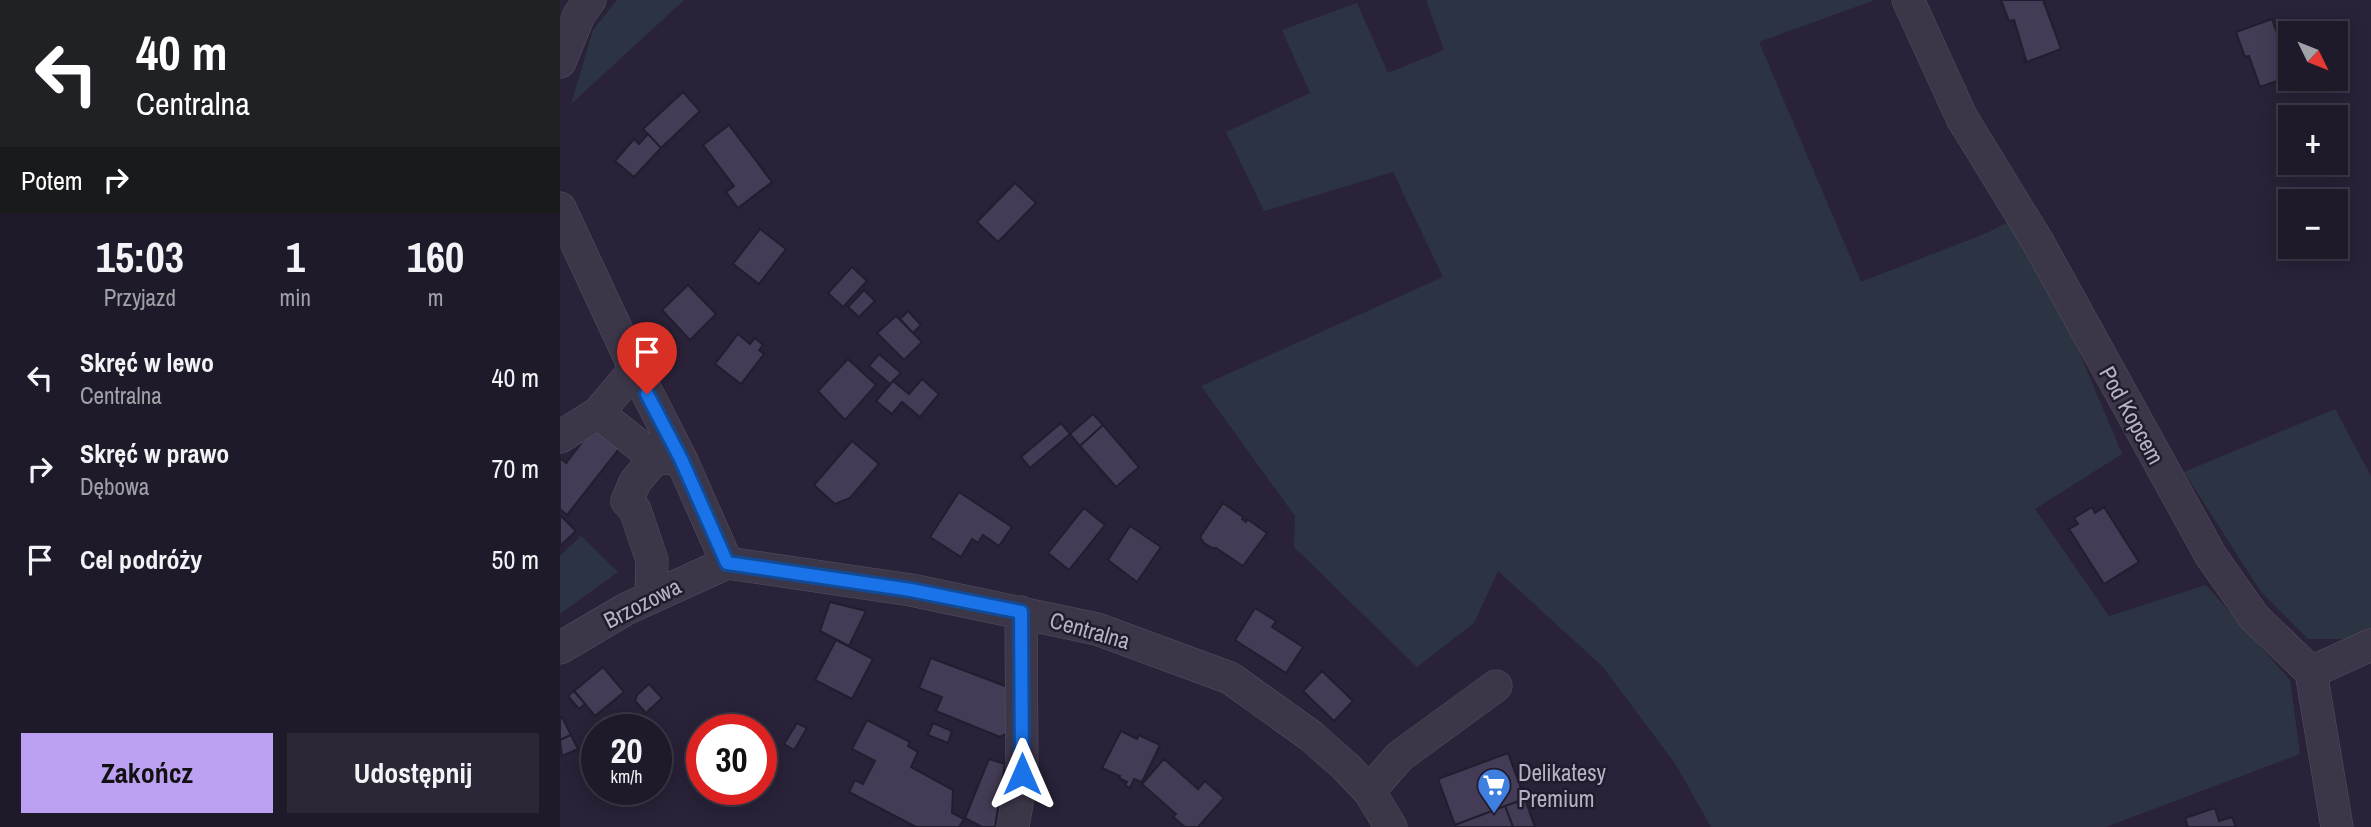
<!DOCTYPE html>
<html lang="pl">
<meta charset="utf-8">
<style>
:root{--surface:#1f1a2a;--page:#2c2736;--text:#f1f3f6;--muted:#a1a1a8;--line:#3c3847;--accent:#bca0f2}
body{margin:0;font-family:"Archivo Narrow",sans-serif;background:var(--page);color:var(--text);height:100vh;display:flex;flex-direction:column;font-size:26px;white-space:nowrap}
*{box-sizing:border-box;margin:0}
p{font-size:23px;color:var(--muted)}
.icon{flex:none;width:38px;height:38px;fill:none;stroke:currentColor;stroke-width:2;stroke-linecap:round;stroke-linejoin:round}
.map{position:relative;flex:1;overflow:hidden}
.side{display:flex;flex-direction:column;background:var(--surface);width:560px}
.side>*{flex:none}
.hud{background:#202124;color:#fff;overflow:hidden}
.needle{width:46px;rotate:133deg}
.controls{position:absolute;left:1718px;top:21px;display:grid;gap:14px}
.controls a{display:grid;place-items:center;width:70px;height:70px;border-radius:0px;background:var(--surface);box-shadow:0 4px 18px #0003,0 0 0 2px var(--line);font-size:35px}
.speed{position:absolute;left:21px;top:714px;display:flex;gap:14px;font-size:35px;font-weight:700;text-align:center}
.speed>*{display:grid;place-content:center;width:91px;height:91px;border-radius:50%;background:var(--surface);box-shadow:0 4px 18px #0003,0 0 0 2px var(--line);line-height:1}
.speed small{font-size:18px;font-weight:400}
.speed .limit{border:10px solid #d22;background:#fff;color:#111}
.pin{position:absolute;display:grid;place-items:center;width:60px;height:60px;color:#fff;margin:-72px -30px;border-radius:50% 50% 50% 0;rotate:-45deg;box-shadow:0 0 7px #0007}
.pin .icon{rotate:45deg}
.me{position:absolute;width:77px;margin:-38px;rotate:0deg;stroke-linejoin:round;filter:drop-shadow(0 0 5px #0008)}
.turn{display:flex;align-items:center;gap:24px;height:147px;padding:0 21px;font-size:32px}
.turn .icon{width:91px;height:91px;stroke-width:2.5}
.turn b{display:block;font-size:49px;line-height:60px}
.then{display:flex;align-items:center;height:66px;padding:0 21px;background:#0003;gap:14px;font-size:26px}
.eta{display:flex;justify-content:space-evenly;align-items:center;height:119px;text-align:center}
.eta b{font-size:42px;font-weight:700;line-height:49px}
.primary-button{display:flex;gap:14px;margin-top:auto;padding:14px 21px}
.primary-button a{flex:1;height:80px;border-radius:0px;background:var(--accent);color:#111;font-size:28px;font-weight:700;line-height:80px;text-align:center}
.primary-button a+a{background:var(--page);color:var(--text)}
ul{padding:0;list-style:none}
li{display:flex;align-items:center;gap:21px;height:91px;padding:0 21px}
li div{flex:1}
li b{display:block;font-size:26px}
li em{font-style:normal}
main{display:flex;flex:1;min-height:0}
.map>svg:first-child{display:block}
.green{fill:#2c3444}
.building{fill:#443c56;stroke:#231d2f;stroke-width:2}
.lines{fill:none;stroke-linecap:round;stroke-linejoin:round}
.minor-casing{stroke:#575163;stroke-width:33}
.minor{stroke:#3c3649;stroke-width:32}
.route-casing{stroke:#114b97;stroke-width:18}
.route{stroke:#1a73e8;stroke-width:12}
.labels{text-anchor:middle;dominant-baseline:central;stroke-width:5;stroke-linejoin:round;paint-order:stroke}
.street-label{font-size:23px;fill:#b8b1c5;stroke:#211b2d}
.poi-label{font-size:23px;fill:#b8b1c5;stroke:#211b2d;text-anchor:start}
</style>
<main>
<section class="side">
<div class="hud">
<div class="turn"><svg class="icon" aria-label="left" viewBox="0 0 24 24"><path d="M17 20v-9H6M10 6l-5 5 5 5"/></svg><div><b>40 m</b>Centralna</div></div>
<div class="then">Potem<svg class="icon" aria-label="right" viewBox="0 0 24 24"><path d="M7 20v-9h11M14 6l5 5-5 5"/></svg></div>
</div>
<div class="eta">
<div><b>15:03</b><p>Przyjazd</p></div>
<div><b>1</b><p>min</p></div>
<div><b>160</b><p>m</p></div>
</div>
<ul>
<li><svg class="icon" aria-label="left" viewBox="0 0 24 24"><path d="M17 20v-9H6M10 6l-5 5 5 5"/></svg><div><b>Skręć w lewo</b><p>Centralna</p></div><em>40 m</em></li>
<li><svg class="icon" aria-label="right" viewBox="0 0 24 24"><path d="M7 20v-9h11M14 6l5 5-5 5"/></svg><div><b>Skręć w prawo</b><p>Dębowa</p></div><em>70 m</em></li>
<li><svg class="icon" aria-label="arrive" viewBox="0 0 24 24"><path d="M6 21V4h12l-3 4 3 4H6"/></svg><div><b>Cel podróży</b></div><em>50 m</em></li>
</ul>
<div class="primary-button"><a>Zakończ</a><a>Udostępnij</a></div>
</section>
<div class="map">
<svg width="1811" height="827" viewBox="0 0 1811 827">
<rect width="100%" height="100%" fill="#292238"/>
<g class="green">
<polygon points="57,0 124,0 11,104 33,30"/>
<polygon points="866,0 1315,0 1199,42 1301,282 1429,232 1450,221 1505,318 1562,454 1475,509 1549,616 1646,585 1730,680 1740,754 1546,827 1151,827 1116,765 1043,667 938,571 914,623 857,667 734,547 735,516 641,386 883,277 833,172 704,211 666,132 750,93 722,30 797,3 828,73 884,50"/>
<polygon points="1775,409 1811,476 1811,632 1795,639 1748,639 1701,592 1624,472"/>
<polygon points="21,536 58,572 0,614 0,556"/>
</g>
<g class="building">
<polygon points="1441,0 1483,0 1501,49 1464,63 1466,60 1454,20 1449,21"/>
<polygon points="1712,19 1720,42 1725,40 1731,56 1731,60 1727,62 1731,76 1700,87 1689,56 1685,57 1676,32"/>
<polygon points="123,92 140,111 101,148 83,129"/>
<polygon points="169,125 212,182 178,208 166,192 174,186 143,145"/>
<polygon points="88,134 101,148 74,177 55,161 74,139 79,144"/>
<polygon points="455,183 476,203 438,242 417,222"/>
<polygon points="200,229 226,249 199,284 173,264"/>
<polygon points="292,267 307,281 283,307 268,293"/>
<polygon points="128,285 156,314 130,340 102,310"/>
<polygon points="304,290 315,301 299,317 288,307"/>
<polygon points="348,311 361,325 353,333 340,319"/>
<polygon points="336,316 362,342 344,360 317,333"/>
<polygon points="178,334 190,344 195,338 203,345 199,350 204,354 181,384 155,364"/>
<polygon points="319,354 341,373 330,384 309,366"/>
<polygon points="288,359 316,385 285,420 258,391"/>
<polygon points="362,379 379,394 360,417 342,402 332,414 316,401 333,381 349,394"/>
<polygon points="533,414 543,425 520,446 510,434"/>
<polygon points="501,423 510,434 470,468 461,457"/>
<polygon points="36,424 62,445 7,515 0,509 0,458 6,463"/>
<polygon points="543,425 579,467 556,487 520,446"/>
<polygon points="292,441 319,464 290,498 275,504 254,485"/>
<polygon points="399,492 452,527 439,546 423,535 418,543 412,539 401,557 370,537"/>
<polygon points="663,503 683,517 682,519 686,522 687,519 707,533 683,566 656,548 652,548 644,543 640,537"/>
<polygon points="1532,507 1535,513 1544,507 1579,562 1544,584 1509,529 1518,524 1514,518"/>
<polygon points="524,508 545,525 509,570 488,553"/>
<polygon points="1,516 16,531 0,546 0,517"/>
<polygon points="570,526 601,547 577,582 548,560"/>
<polygon points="270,602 306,611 289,646 260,631"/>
<polygon points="695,608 716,621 712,627 743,647 726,673 675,640"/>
<polygon points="276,640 313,659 292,699 255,680"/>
<polygon points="371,658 453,689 450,732 440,737 376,711 382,697 359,688"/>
<polygon points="43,667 64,692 35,716 14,691"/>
<polygon points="762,671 793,701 774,721 743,691"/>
<polygon points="89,684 102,698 86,713 75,701 77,695"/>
<polygon points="14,691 25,704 19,709 8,696"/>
<polygon points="2,717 11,735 0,740 0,718"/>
<polygon points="307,720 350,742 348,746 358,752 351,767 393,790 392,813 404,819 399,827 356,827 289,792 295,780 303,784 315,761 292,749"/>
<polygon points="237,723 247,728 234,750 224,744"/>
<polygon points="373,723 392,731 388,743 368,735"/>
<polygon points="561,731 577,739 579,735 600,745 582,782 574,779 570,788 565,785 567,782 559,778 560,776 542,768"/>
<polygon points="11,735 18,749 2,756 0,740"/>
<polygon points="948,753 965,799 895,825 878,779"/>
<polygon points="429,759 445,764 435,827 422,827 405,818"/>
<polygon points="604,759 638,789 645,781 664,798 638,827 625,827 613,817 616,814 582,784"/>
<polygon points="965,799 975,827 953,827 945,806"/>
<polygon points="945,806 953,827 896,827 895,825"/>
<polygon points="1655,808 1659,821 1672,817 1676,827 1628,827 1625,818"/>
</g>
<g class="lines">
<g class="minor-casing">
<g id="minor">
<polyline points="1348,0 1402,118 1478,242 1651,556 1694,617 1751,672 1777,827"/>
<polyline points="0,62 19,15 30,0"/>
<polyline points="0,208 75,369 121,459 167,563"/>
<polyline points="38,413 95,458 116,459"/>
<polyline points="0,437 38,413 75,369"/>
<polyline points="167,563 351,590 537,629 670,678 751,736 785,766 809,791 831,827"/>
<polyline points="91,597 92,560 75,510 67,501 75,482 95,458"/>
<polyline points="0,648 66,609 167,563"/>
<polyline points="1751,672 1811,645"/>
<polyline points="809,791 840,756 936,686"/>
<polyline points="453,827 462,774 461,612"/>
</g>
</g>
<use href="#minor" class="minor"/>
</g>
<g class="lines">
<g class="route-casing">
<polyline id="route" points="87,394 121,459 167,563 351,590 461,612 462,774"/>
</g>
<use href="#route" class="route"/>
</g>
<defs>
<g id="supermarket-pin" transform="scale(1.75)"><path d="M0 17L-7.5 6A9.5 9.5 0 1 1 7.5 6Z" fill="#3f7fe0" stroke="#211b2d"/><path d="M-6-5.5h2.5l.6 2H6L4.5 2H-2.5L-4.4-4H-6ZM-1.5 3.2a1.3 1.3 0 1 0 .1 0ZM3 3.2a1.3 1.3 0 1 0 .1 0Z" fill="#fff"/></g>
</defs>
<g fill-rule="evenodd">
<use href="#supermarket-pin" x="934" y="785"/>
</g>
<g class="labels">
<g class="street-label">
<text transform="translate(1572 415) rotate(61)">Pod Kopcem</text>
<text transform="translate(82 603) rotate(-27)">Brzozowa</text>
<text transform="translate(530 630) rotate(16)">Centralna</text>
</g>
<g class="poi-label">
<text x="958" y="772">Delikatesy<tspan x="958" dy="26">Premium</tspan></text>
</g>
</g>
</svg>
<div class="controls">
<a><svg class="needle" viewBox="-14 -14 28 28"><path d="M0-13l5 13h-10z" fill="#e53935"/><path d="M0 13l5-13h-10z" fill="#a1a1a8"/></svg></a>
<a>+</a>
<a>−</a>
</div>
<div class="speed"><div>20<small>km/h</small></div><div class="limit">30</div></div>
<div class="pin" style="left:87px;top:394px;background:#d93025"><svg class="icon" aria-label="arrive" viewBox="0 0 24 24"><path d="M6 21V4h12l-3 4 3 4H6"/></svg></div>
<svg class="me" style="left:462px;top:774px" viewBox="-20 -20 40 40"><path d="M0-17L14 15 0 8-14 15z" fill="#1a73e8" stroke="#fff" stroke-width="4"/></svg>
</div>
</main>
